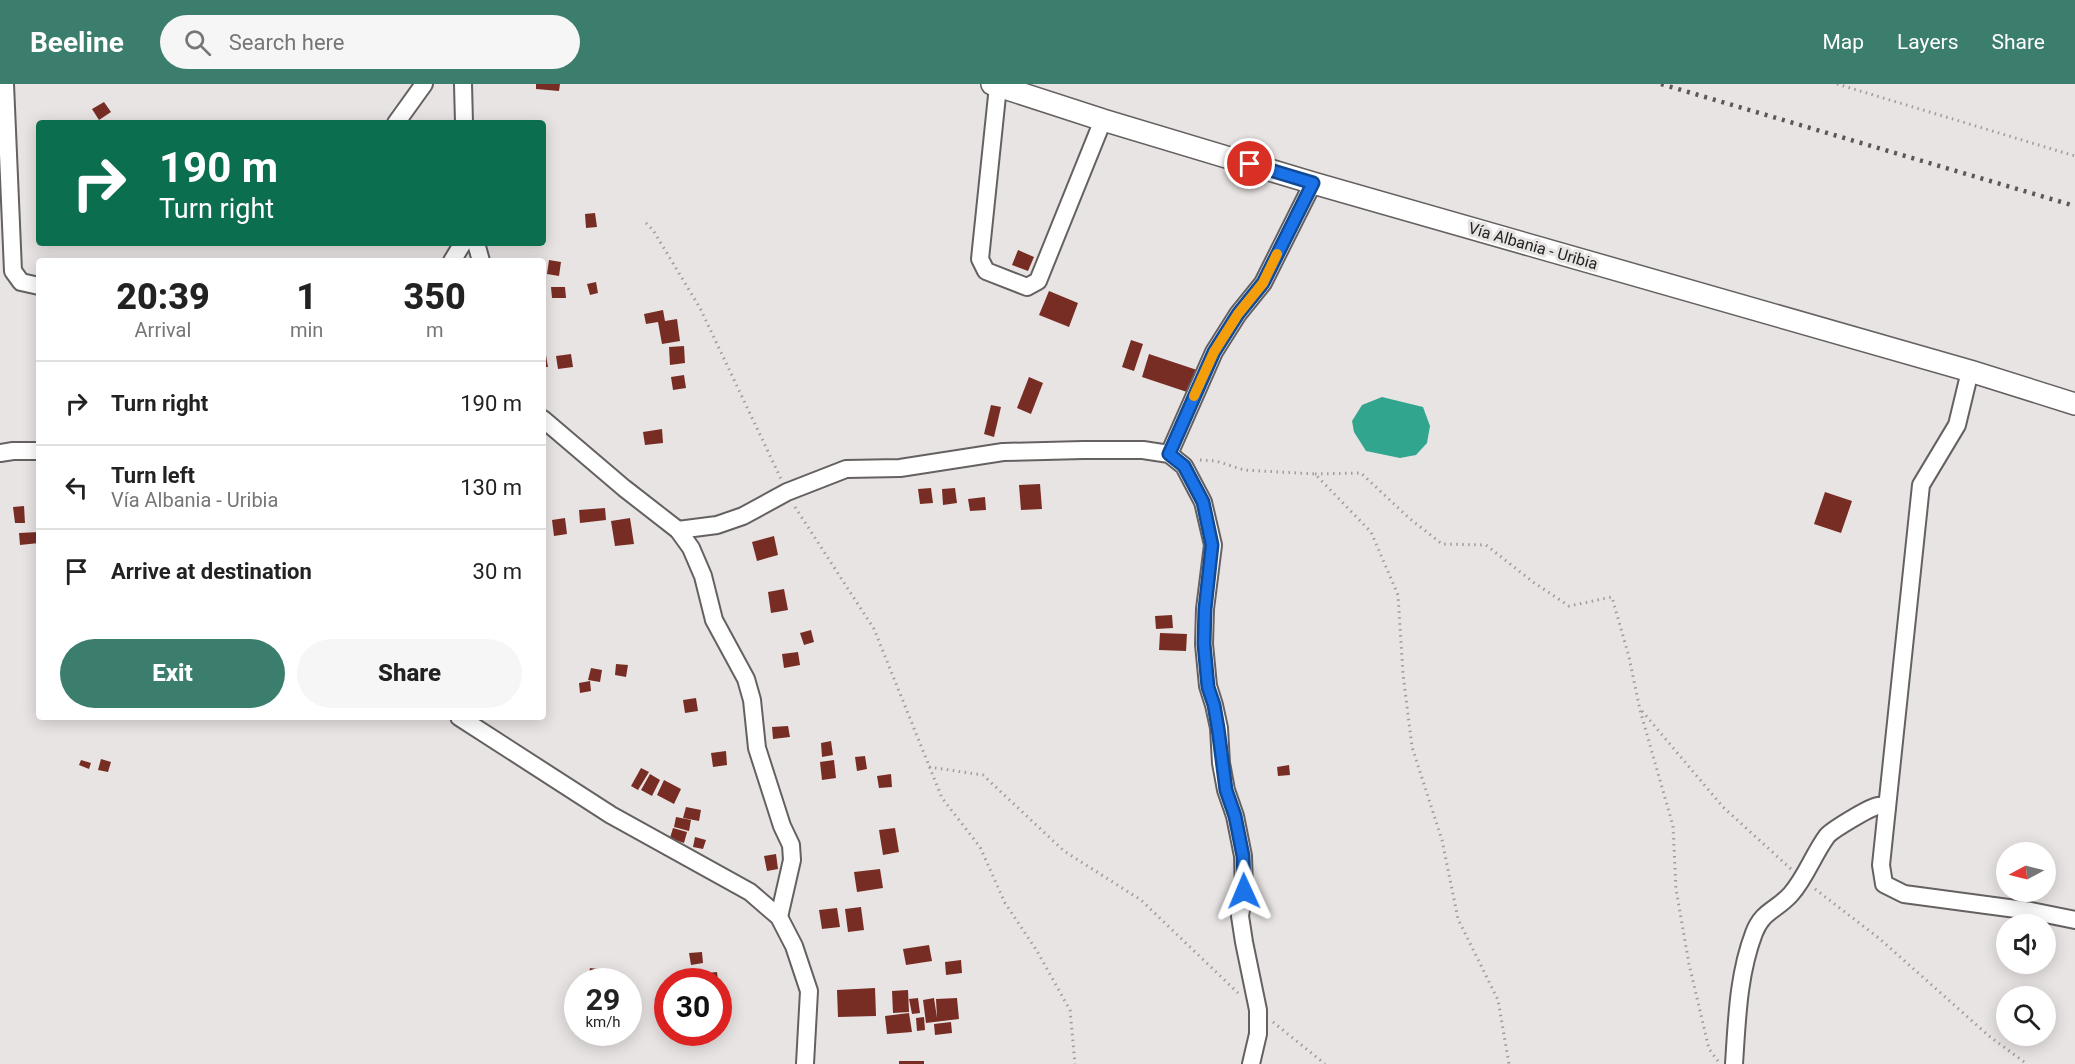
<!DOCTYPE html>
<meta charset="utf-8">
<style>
:root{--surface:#fff;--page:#f6f6f6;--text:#222;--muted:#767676;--line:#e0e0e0;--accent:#3c7e6e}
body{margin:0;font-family:Roboto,sans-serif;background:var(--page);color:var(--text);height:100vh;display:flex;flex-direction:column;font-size:22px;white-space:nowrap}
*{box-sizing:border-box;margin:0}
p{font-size:20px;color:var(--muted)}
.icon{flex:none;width:33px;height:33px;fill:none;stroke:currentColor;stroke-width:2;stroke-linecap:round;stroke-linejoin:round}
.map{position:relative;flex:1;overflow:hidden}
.side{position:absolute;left:36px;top:174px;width:510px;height:462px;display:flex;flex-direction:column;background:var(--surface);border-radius:6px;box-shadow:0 3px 15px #0003}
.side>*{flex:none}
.hud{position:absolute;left:36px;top:36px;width:510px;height:126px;border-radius:6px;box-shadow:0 3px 15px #0003;background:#0b6e4f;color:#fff;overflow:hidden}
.needle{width:39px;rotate:263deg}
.tools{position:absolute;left:1996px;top:758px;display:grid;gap:12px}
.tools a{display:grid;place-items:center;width:60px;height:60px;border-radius:50%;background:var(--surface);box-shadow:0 3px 15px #0003;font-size:30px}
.speed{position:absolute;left:564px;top:884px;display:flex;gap:12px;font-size:30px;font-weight:700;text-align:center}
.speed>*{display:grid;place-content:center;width:78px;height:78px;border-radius:50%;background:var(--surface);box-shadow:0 3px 15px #0003;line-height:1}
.speed small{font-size:15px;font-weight:400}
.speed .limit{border:9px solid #d22;background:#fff;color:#111}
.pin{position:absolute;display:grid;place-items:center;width:51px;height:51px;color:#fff;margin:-26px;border:3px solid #fff;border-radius:50%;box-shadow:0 2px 6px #0007}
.me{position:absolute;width:66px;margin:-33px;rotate:359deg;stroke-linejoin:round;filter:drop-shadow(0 0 4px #0008)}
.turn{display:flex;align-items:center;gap:21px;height:126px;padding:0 24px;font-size:27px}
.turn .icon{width:78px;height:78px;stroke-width:2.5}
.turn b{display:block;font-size:42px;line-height:51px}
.eta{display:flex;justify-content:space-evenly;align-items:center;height:102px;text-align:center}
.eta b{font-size:36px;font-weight:800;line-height:42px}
.button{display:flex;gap:12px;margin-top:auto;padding:12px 24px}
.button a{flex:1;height:69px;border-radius:36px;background:var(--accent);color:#fff;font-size:24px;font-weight:800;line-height:69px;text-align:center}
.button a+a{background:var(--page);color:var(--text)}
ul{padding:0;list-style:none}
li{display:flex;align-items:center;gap:18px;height:84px;padding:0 24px;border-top:2px solid var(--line)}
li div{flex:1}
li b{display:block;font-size:22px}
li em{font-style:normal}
header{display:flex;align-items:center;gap:36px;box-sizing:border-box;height:84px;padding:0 30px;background:var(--accent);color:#fff}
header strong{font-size:28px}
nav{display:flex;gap:33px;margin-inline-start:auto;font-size:21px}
.search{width:420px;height:54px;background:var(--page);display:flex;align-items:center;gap:15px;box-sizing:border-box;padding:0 21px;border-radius:33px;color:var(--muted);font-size:22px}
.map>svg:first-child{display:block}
.water{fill:#32a58e}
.building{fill:#782d24}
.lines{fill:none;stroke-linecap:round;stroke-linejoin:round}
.minor-casing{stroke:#656160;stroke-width:20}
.major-casing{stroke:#656160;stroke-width:24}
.path{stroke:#9f9c9b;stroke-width:3;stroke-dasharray:1.5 4.5;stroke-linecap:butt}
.minor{stroke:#fff;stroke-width:16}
.major{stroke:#fff;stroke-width:21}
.rail{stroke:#595757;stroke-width:4.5;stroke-dasharray:3 6;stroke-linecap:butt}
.route-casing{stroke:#114b97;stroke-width:15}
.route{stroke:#1a73e8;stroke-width:10}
.slow{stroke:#f59e0b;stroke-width:10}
.labels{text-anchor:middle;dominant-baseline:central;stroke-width:6;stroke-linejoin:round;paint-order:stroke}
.street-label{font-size:16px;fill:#252424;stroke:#e8e4e3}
</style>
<header>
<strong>Beeline</strong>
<div class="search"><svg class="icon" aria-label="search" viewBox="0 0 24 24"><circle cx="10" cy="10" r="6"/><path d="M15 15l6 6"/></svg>Search here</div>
<nav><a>Map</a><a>Layers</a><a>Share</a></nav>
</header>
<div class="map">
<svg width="2075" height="980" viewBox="0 0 2075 980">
<rect width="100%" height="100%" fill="#e8e4e3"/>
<polygon class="water" points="1382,313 1423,323 1430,342 1427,359 1416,371 1400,374 1366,367 1354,348 1352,337 1362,321"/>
<g class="building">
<polygon points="536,0 560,0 559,7 536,5"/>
<polygon points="104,18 111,28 99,36 92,25"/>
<polygon points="595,129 597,143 586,144 585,130"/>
<polygon points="1018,166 1034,173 1028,187 1012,181"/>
<polygon points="549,176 561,178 559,192 547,190"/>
<polygon points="596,198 598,209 590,211 587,200"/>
<polygon points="551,203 565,203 566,214 552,214"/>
<polygon points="1049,207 1078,219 1069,243 1039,231"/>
<polygon points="663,226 665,237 677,235 680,257 662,260 658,238 646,240 644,230"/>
<polygon points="1131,256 1143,260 1134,287 1122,283"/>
<polygon points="684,262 685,279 670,281 669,263"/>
<polygon points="571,270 573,283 558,285 556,272"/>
<polygon points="1149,270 1197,286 1190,309 1142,293"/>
<polygon points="546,271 548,283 543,283 543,272"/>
<polygon points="684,291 686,304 673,306 671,293"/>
<polygon points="1029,293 1043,299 1031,330 1017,324"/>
<polygon points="991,321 1001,323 994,353 984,350"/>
<polygon points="662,345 663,359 645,361 643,348"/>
<polygon points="1040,400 1042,425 1021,426 1019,401"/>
<polygon points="931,404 933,419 920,420 918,405"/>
<polygon points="955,404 957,419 943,421 942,405"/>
<polygon points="1825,408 1852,417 1841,449 1814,440"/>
<polygon points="985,413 986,426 970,427 968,415"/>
<polygon points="24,422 25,439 15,439 13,423"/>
<polygon points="605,424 606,436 580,439 579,426"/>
<polygon points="565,434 567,450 554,452 552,436"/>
<polygon points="630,434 634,460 615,462 611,437"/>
<polygon points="39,448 39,459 20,461 19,449"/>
<polygon points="774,452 778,471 757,477 752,458"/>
<polygon points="784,505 788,526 771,529 768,508"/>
<polygon points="1172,531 1173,544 1156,545 1155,532"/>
<polygon points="811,546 814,558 804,561 800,549"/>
<polygon points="1160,549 1187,550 1186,567 1159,566"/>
<polygon points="798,568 800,581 784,584 782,570"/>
<polygon points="616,580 628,581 626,593 615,591"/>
<polygon points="591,584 602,586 600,598 588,596"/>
<polygon points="590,597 591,607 580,609 579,599"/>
<polygon points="696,614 698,627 685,629 683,616"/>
<polygon points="788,642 790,653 773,655 772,643"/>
<polygon points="831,657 833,671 822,673 821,659"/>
<polygon points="726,667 727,681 713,683 711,669"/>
<polygon points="865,672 867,685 857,687 855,673"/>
<polygon points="101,675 111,678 108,688 98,686"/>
<polygon points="81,676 91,679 89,685 79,681"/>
<polygon points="834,676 836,694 822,696 820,678"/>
<polygon points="1289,681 1290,691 1278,692 1277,683"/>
<polygon points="641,684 649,688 638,706 631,702"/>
<polygon points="650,690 660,696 652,712 641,706"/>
<polygon points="891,690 892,703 879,704 877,692"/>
<polygon points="664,696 681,705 674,720 657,711"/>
<polygon points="686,723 701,726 699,737 683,734"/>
<polygon points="676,733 691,736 689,747 674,743"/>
<polygon points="673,744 687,748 684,759 670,754"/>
<polygon points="895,744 899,768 883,771 879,746"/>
<polygon points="695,753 706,756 703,765 693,763"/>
<polygon points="776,770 778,785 767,787 764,772"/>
<polygon points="880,785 883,804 857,808 854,788"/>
<polygon points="861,823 864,846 848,848 845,825"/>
<polygon points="837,824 840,843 822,845 819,826"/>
<polygon points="929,861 932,877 906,881 903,865"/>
<polygon points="702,868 703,879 691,881 689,869"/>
<polygon points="961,876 962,889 946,891 945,878"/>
<polygon points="590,884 614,887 613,897 588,895"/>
<polygon points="717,888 718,896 708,897 707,889"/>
<polygon points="875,904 876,932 838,933 837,906"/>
<polygon points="908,906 909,928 893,929 892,907"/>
<polygon points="918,914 920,929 912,930 909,915"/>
<polygon points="934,914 937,934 936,915 957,914 959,935 926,939 923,916"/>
<polygon points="909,929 912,948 887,950 885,932"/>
<polygon points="924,933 925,946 917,947 916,934"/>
<polygon points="951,938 952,949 935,951 934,940"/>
<rect x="899" y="977" width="25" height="3"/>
</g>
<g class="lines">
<g class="minor-casing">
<g id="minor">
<polyline points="5,0 13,187 21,198 39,202"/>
<polyline points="463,0 464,39"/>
<polyline points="998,2 980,175 986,187 1027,203 1038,197 1103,36"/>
<polyline points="396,39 424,0"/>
<polyline points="476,159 481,177"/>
<polyline points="452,177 463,159"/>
<polyline points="1970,287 1957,341 1921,401 1881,781 1884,800 1904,810 2031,827 2075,836"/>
<polyline points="543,335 624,404 678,446 691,464 703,492 714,536 746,595 752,616 757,664 782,742 791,761 792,776 779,833"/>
<polyline points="0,369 13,367 39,367"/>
<polyline points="1169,370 1214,268 1238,230 1263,199 1313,99"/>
<polyline points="678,446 717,441 743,432 787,408 846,385 900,384 1003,368 1083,366 1143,366 1169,370 1184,382 1203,418 1213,461 1205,525 1204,560 1208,602 1214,621 1219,644 1221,679 1226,706 1235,732 1243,772 1244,807 1240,832 1244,858 1258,926 1258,950 1251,980"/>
<polyline points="459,633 611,731 750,808 779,833 794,862 809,907 805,980"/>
<path d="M1734,980C1737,936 1738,891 1754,849C1763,826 1776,827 1791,810C1806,793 1813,771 1827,752C1832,746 1870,723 1878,722C1881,721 1884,722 1887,723"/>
</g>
</g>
<g class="major-casing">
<polyline id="major" points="992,0 1103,36 1313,99 1970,287 2075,320"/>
</g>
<g class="path">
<polyline points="1837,0 2075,72"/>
<polyline points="646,139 653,146 700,224 781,395"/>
<polyline points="1200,376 1216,377 1244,386 1315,390 1371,448 1398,511 1403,590 1412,663 1442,756 1458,835 1498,916 1509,980"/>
<polyline points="1315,390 1361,389 1409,434 1442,460 1486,461 1533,498 1569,522 1612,513 1629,573 1640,626 1673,742 1676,805 1689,880 1709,965 1718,977"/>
<polyline points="795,423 874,545 942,714 980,763 1005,819 1037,867 1070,926 1075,980"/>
<polyline points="1642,627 1723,723 1791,785"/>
<polyline points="929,683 983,691 1064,767 1141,816 1238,909"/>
<polyline points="1815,805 1880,855 1989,952 2027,980"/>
<polyline points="1273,938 1325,980"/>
</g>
<use href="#minor" class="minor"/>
<use href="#major" class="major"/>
<polyline class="rail" points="1661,0 2075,122"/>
</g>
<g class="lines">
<g class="route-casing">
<polyline id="route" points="1244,807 1243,772 1235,732 1226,706 1218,644 1214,621 1208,603 1204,560 1205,525 1212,461 1203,418 1184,382 1169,370 1214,268 1238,230 1263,199 1313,99 1250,80"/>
</g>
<use href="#route" class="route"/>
<polyline class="slow" points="1194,312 1214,268 1238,230 1263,199 1277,170"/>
</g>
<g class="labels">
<g class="street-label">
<text transform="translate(1533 162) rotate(16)">Vía Albania - Uribia</text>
</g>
</g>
</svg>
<div class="tools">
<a><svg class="needle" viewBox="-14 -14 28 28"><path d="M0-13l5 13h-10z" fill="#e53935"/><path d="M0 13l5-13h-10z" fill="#767676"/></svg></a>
<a><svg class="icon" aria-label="sound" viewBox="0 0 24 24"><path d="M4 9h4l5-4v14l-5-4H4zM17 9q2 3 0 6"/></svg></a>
<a><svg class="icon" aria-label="search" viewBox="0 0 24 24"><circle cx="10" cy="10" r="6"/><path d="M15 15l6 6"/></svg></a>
</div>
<div class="speed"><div>29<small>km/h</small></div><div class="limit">30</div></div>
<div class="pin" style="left:1250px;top:80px;background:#d93025"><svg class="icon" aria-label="arrive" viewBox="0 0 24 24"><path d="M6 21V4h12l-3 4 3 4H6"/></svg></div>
<svg class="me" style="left:1244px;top:807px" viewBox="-20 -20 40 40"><path d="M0-17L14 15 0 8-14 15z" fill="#1a73e8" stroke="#fff" stroke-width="4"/></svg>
<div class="hud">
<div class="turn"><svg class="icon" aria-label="right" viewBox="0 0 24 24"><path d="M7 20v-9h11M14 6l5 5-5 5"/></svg><div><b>190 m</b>Turn right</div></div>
</div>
<section class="side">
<div class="eta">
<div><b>20:39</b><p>Arrival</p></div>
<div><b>1</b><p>min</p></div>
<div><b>350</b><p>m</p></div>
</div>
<ul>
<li><svg class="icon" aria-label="right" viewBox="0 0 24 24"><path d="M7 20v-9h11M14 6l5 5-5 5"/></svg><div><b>Turn right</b></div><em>190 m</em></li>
<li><svg class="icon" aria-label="left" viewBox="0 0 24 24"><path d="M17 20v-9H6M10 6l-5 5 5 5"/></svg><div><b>Turn left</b><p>Vía Albania - Uribia</p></div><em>130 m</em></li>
<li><svg class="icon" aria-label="arrive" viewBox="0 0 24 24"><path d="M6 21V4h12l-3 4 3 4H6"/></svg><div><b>Arrive at destination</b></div><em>30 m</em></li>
</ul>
<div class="button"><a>Exit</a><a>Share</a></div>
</section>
</div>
